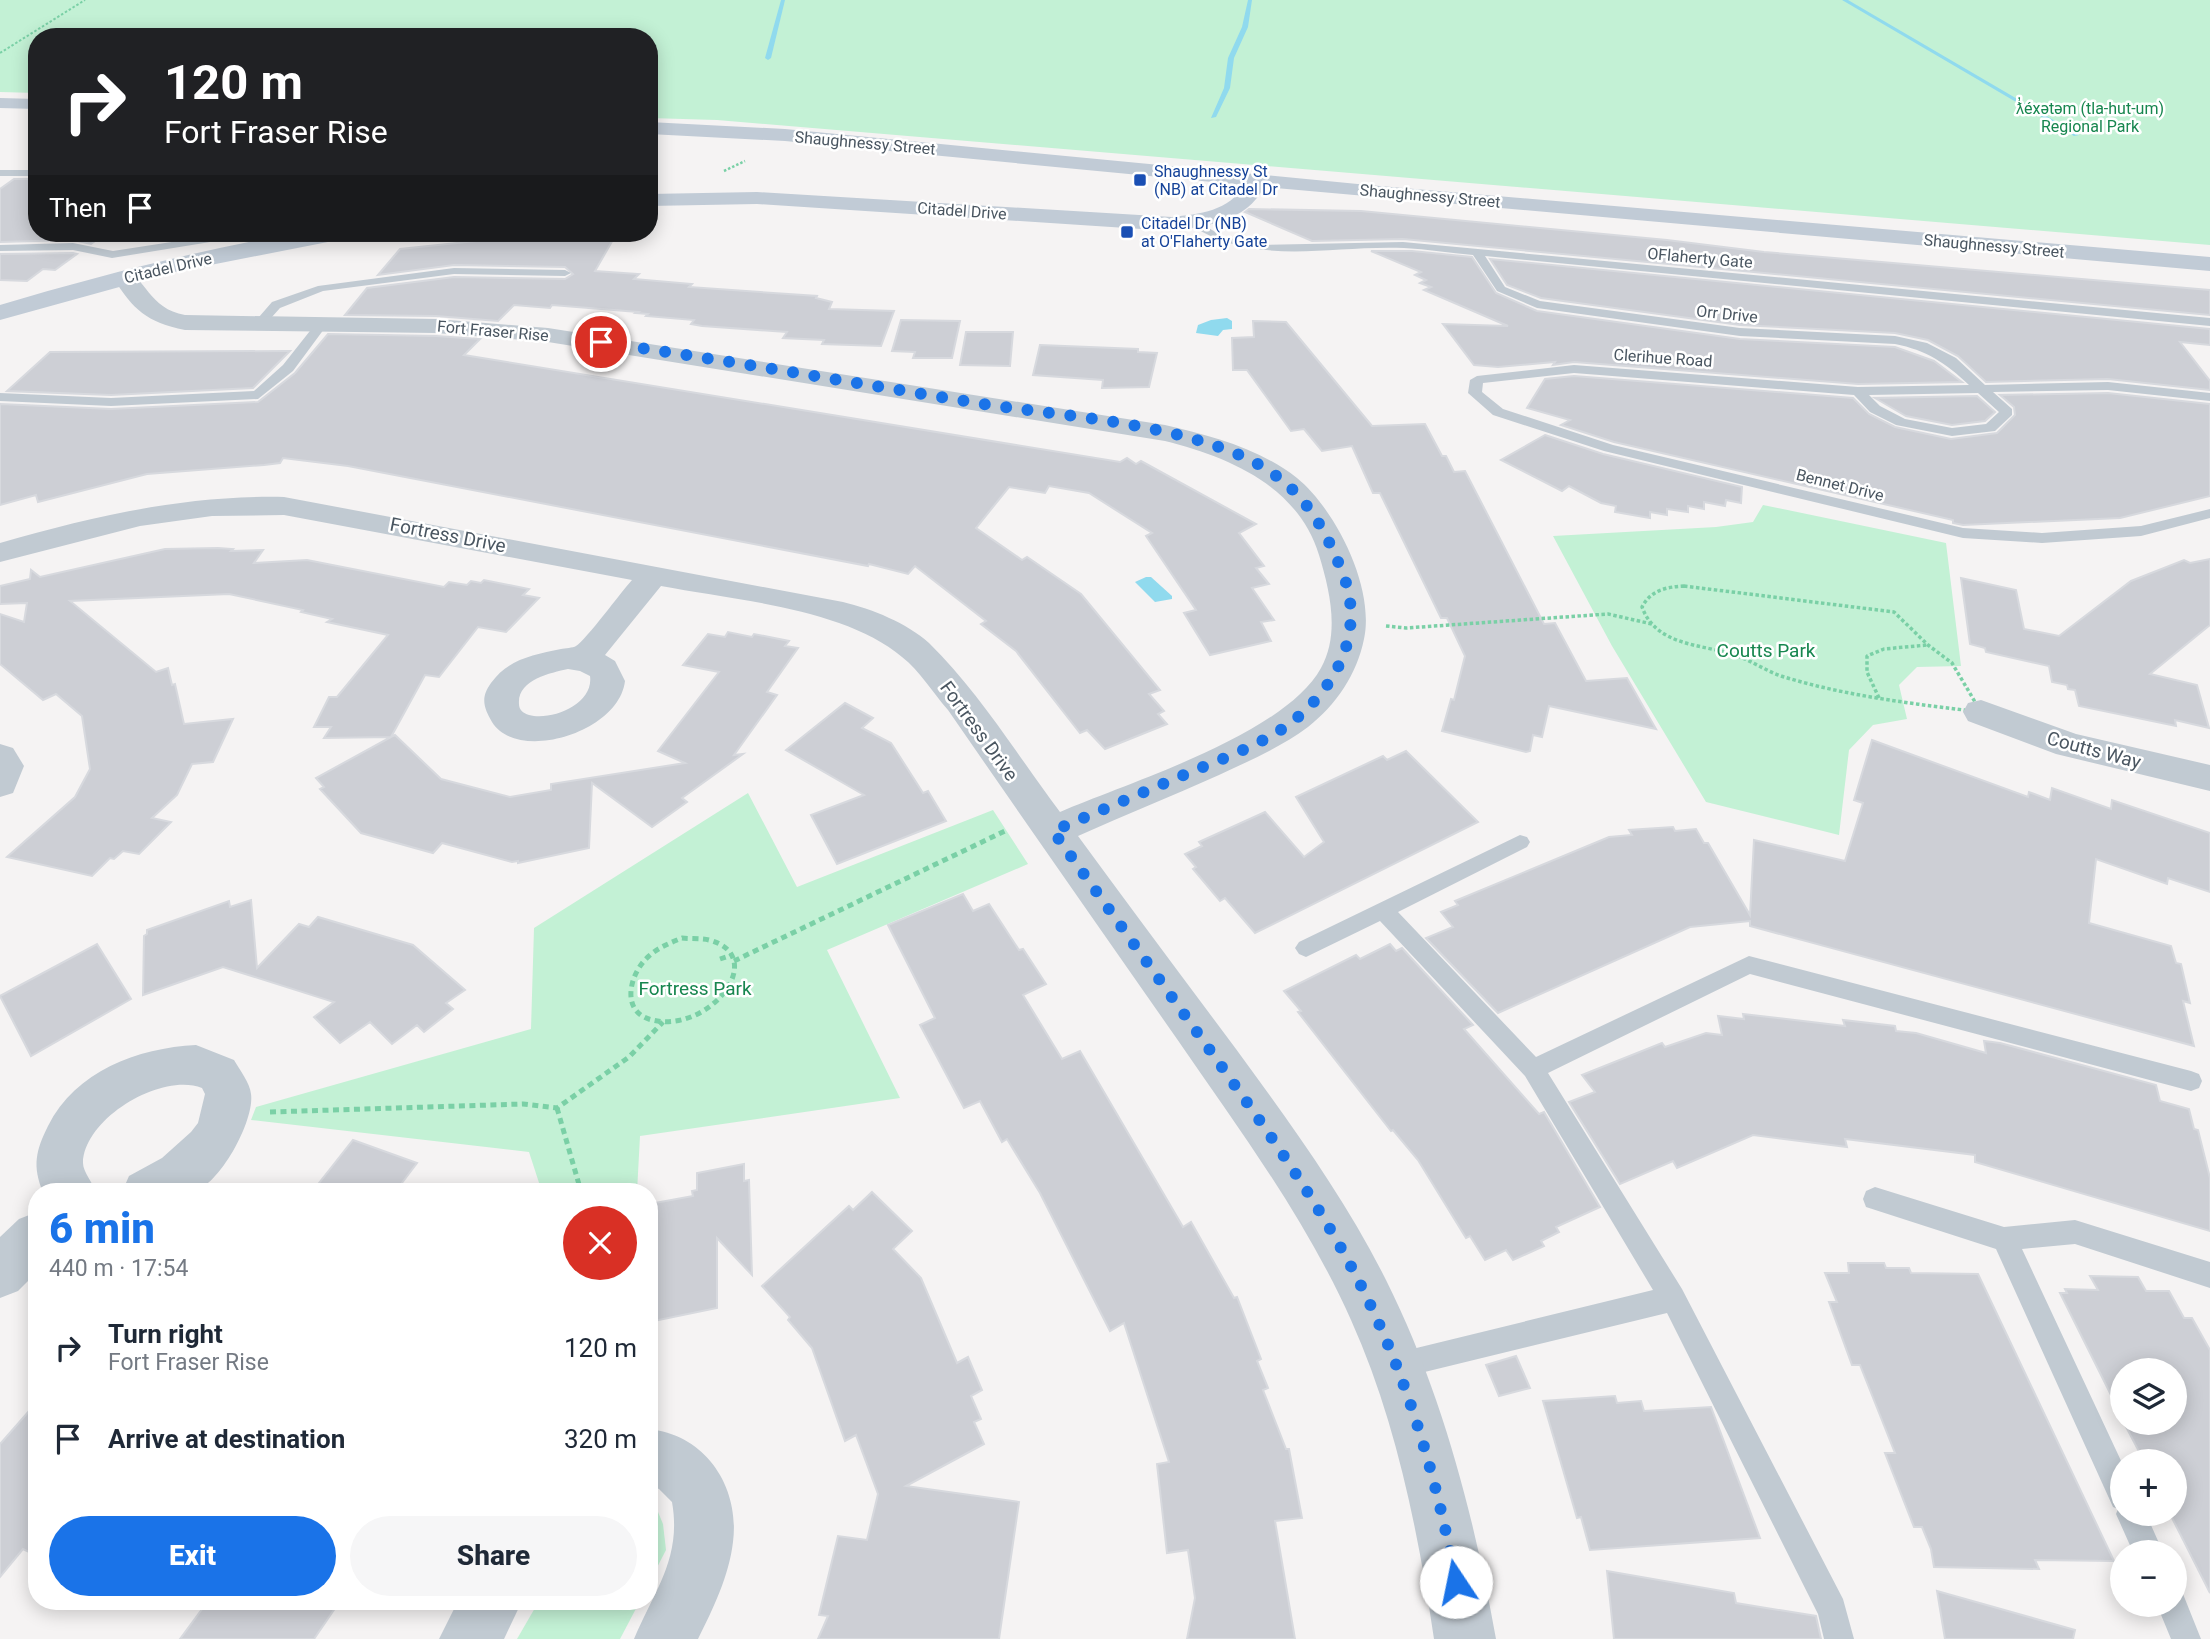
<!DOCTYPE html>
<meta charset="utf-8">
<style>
:root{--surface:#fff;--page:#f6f6f7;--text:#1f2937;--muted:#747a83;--accent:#1a73e8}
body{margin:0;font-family:Roboto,sans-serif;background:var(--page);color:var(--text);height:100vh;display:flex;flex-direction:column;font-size:26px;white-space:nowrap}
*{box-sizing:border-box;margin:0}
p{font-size:23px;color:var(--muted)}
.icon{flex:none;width:38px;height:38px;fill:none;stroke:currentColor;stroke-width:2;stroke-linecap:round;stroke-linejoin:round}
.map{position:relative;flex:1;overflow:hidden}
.sheet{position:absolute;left:28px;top:1183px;width:630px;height:427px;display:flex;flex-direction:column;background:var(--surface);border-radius:28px;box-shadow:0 4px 18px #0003}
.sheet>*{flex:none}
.guide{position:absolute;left:28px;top:28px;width:630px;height:214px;border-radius:28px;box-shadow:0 4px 18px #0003;background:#202124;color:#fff;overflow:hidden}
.controls{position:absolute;left:2110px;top:1358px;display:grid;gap:14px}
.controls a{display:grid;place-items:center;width:77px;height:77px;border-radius:50%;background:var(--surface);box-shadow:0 4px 18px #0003;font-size:35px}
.pin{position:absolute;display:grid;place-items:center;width:60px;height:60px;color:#fff;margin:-30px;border:4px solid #fff;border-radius:50%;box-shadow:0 2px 7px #0007}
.me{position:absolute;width:77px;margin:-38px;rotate:349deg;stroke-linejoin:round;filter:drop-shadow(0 0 5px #0008)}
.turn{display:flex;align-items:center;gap:24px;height:147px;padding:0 21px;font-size:32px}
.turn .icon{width:91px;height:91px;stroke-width:2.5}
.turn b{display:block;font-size:49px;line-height:60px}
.then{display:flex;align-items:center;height:66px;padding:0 21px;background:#0003;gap:14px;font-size:26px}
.round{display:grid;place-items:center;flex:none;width:74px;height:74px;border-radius:37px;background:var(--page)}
.overview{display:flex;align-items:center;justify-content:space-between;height:119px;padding:0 21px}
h1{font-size:42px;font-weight:800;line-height:52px;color:var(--accent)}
.cta{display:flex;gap:14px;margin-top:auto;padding:14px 21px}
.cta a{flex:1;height:80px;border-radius:42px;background:var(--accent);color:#fff;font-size:28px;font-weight:800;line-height:80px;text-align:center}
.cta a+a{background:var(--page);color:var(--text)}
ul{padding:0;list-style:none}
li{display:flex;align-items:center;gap:21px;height:91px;padding:0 21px}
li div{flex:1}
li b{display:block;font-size:26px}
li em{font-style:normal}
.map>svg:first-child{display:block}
.green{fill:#c3f1d5}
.water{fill:#90daee}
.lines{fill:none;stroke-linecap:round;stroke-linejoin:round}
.stream{fill:#90daee;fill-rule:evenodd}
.building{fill:#cdcfd5;stroke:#d7d9de;stroke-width:2}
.path-far4{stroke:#7ad0a6;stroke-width:2;stroke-dasharray:2.5 2;stroke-linecap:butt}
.path-far3{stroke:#7ad0a6;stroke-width:2.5;stroke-dasharray:2.5 2;stroke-linecap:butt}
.path-far2{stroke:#7ad0a6;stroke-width:3.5;stroke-dasharray:3.5 2.5;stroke-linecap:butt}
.path-far1{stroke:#7ad0a6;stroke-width:5;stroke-dasharray:6 4.5;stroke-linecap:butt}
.path{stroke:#7ad0a6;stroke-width:6;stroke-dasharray:8 5;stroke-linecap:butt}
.lane{fill:#c1cad2;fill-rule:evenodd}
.street{fill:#c1cad2;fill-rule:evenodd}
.secondary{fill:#c1cbd6;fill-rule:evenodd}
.route{stroke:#1a73e8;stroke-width:12;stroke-dasharray:0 21.6}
.transit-dot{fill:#1a4fb4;stroke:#fff;stroke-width:2.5}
.labels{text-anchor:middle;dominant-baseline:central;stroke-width:5;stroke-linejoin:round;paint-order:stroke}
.far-park-label{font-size:16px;fill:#17864f;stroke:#fff}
.far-street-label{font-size:16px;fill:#4a5661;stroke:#fff}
.far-transit-label{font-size:16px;fill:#164399;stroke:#fff;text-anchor:start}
.street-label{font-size:19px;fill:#4a5661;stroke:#fff}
.park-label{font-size:19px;fill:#17864f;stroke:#fff}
</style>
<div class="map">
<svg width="2210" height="1639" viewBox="0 0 2210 1639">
<rect width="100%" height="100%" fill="#f5f3f3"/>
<g class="green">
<polygon points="0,0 2210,0 2210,245 717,120 649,118 649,37 37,37 37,93 0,92"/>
<polygon points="1763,505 1946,543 1961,666 1917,667 1899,685 1907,719 1873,725 1849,750 1839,835 1706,802 1612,646 1553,536 1716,527 1753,522"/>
<polygon points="748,793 797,887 993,810 1028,864 827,950 900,1098 640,1136 637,1192 542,1192 529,1152 251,1120 256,1107 531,1029 534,928"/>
<polygon points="649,1499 653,1500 663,1524 666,1550 649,1583"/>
<polygon points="539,1601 640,1601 620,1639 517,1639"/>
</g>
<g class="water">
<polygon points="1227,318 1232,321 1232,329 1223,330 1218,336 1196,333 1198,325 1211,320"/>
<polygon points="1146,577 1151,577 1172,596 1172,599 1155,602 1135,582"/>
</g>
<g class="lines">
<g class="stream">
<polygon points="781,0 785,0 771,58 768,60 765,58"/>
<polygon points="1248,0 1252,0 1248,27 1234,58 1230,88 1216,117 1211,118 1224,88 1228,58 1242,27"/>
<polygon points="1842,0 1848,0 2079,135 2074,136"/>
</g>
</g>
<g class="building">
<polygon points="14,179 37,179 37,233 106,233 91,244 73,240 0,242 0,189"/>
<polygon points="1249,209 1361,211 1667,240 1764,252 2210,290 2210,315 1403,239 1312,241 1245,212"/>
<polygon points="601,237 614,238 595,271 639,274 634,279 692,284 689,287 817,296 816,298 832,302 829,309 894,311 881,346 822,344 824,340 783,338 787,332 702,326 691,324 694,320 646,316 648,314 636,313 638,312 552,305 550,308 514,305 498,321 436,316 345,315 367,288 454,277 565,279 573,274 565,267 454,265 378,275 400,249 495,239"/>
<polygon points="1371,251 1412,251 1472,257 1496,293 1537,311 1740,339 1895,347 1934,361 1962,382 1858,384 1574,362 1553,365 1555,362 1498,367 1474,365 1443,324 1508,326 1424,290 1431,287 1420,283 1426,280 1415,275 1421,272"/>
<polygon points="0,254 73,253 77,254 55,270 43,269 27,281 0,280"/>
<polygon points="1490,259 2210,329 2210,345 2180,342 2210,381 2210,390 2108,379 1986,382 1958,356 1928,340 1895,333 1740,325 1541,298 1507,285"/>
<polygon points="901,320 960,321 952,358 913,358 915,352 892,351"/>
<polygon points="1253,321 1286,322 1372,426 1425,424 1442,456 1446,456 1454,472 1465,471 1544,624 1555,623 1586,681 1627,678 1656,729 1549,706 1542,737 1533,735 1530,751 1526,752 1442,731 1451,699 1454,700 1465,656 1447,618 1441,618 1380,493 1373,493 1352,446 1322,451 1304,429 1291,431 1247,370 1233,370 1232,338 1254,337"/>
<polygon points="966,332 1013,332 1010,366 960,365"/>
<polygon points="328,334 436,336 480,339 464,355 1120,462 1127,458 1136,464 1141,461 1256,524 1239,533 1264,566 1256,568 1269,584 1252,588 1274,620 1261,622 1271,641 1210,655 1184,613 1196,610 1146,536 1152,533 1089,493 1049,486 1045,493 1009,487 976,528 1022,560 1027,557 1081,594 1160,690 1149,694 1164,711 1158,714 1167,724 1105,749 1087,730 1080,733 1016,651 981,624 986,621 915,566 908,574 869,564 868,566 348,466 283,458 280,463 264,465 147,474 38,502 36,495 0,505 0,404 111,409 258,402 295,373"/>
<polygon points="1040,345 1138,349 1138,352 1157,353 1149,387 1102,388 1103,380 1033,375"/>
<polygon points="285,351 290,351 253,388 111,395 7,391 50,352"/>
<polygon points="1574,376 1853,398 1869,414 1895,427 1951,439 1997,433 2015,415 2014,407 2000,395 2108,393 2210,404 2210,496 2120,518 1963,525 1953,523 1953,520 1614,442 1561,425 1570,420 1527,408 1545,379"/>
<polygon points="1977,396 1995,412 1985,421 1952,425 1906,416 1875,398"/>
<polygon points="1545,435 1603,454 1742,487 1741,503 1726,500 1725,506 1704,502 1704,509 1688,506 1688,512 1667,509 1667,515 1650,512 1650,518 1615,512 1616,506 1601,503 1569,486 1562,491 1501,460"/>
<polygon points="218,548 233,549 231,551 263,550 254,563 307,560 444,587 449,582 467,585 471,581 481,583 484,580 529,589 523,595 539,598 506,632 478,627 439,677 425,675 391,737 395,735 441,779 510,797 551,790 551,784 685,763 658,751 719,672 683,665 708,634 725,637 728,632 752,637 754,634 789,641 785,646 798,648 767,692 777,695 734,755 743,754 682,798 687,802 652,827 592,783 589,848 518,863 518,861 512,862 442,843 433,853 361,833 320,789 324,787 316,778 391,737 324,738 331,727 314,727 329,697 337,697 388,635 327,622 332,619 301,612 303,610 229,594 70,601 156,672 168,668 172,685 175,684 184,724 233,719 213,762 192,764 177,795 152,818 171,822 139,854 123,851 114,859 110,858 92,876 7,857 75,797 90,769 82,716 56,694 43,700 0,664 0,614 24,622 27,603 0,604 0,586 30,579 31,570 40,577 165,549"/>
<polygon points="2210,559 2210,625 2150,674 2197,685 2209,728 2175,720 2176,726 2079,706 2075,690 2068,689 2067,685 2052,682 2049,666 1986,652 1985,648 1970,644 1961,578 2016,590 2024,629 2059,636 2131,581 2184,560 2190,563"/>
<polygon points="845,703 873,718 862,728 891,743 923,793 928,791 946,821 837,864 811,815 864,795 786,750"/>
<polygon points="1872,740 2028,797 2029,792 2050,800 2052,788 2111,809 2112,800 2210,833 2210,892 2168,878 2167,884 2096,859 2089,923 2171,946 2176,963 2181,964 2190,1003 2183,1001 2194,1046 1750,926 1750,921 1690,927 1498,1013 1426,938 1453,927 1441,912 1458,905 1455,901 1609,837 1632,835 1629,830 1673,827 1675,831 1696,829 1704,843 1708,843 1750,915 1754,840 1845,861 1863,803 1854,800"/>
<polygon points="1406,751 1478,822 1255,933 1225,898 1220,901 1193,869 1196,867 1185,854 1202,846 1199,842 1265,812 1304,857 1324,842 1296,797 1383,756 1387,760"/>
<polygon points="963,894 973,911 989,904 1019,950 1023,949 1046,984 1023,995 1062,1059 1080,1051 1183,1227 1191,1222 1234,1298 1237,1297 1261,1359 1257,1361 1268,1388 1263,1390 1286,1449 1289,1449 1302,1518 1275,1521 1295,1639 1187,1639 1195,1598 1188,1550 1167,1553 1157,1464 1169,1462 1124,1323 1110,1331 1040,1193 1007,1139 1002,1142 980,1101 964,1108 920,1025 935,1018 888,925"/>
<polygon points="251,900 257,968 299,924 309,927 318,917 413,945 465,990 446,1003 453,1009 424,1032 417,1025 392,1044 370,1022 340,1043 314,1017 334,1002 223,967 143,995 144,936 147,934 147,930 229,901 230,907"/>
<polygon points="97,944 131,999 31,1056 0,996"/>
<polygon points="1390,944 1396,951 1402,948 1473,1025 1464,1029 1539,1114 1544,1112 1600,1207 1556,1227 1559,1232 1541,1241 1544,1246 1513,1260 1506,1250 1485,1260 1470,1236 1466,1238 1418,1160 1393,1130 1391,1131 1298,1012 1301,1011 1284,991 1356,955 1360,959"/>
<polygon points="1743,1014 1845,1026 1843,1020 1895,1026 1896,1031 1916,1033 1986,1053 1984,1041 2000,1043 2156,1085 2160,1101 2189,1109 2194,1129 2198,1130 2210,1178 2210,1231 1975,1162 1975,1155 1845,1139 1847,1147 1753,1135 1677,1168 1673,1161 1620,1184 1569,1102 1595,1092 1582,1075 1662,1043 1665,1047 1706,1033 1722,1035 1718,1016 1744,1019"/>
<polygon points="353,1140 417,1163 395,1192 312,1192"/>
<polygon points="744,1164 744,1181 749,1180 752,1275 717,1238 717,1308 649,1322 649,1204 693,1196 692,1191 697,1190 697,1173"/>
<polygon points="872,1192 912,1231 893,1249 921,1278 957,1363 968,1357 982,1390 971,1396 981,1419 974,1422 984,1444 906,1486 1019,1502 999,1639 818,1639 828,1616 819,1615 838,1536 867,1540 878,1494 856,1435 845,1441 812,1348 788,1320 790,1317 762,1286 849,1206 853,1210"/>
<polygon points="1848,1263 1884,1263 1886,1268 1909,1268 1911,1273 1978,1274 2114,1561 2035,1560 2039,1569 1934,1567 1931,1549 1922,1527 1914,1527 1885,1453 1895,1453 1860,1365 1852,1365 1829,1302 1837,1302 1825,1273 1849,1273"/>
<polygon points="2090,1276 2138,1277 2146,1291 2169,1291 2184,1318 2192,1318 2210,1350 2210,1593 2170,1514 2175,1514 2175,1461 2144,1461 2124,1423 2175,1423 2175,1370 2123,1370 2123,1419 2060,1293 2067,1293 2065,1289 2098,1290"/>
<polygon points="1516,1356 1530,1388 1499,1396 1486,1365"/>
<polygon points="1615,1396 1617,1403 1641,1401 1644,1411 1711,1407 1760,1538 1590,1550 1581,1517 1577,1518 1543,1401"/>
<polygon points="37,1402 37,1556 23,1549 0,1577 0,1444"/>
<polygon points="1607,1571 1734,1593 1736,1603 1816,1616 1821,1639 1614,1639"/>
<polygon points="1937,1591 2075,1630 2073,1639 1945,1639"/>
<polygon points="208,1601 340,1601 314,1639 180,1639"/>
</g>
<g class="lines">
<polyline class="path-far4" points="0,53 85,0"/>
<polyline class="path-far3" points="724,171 745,161"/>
<g class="path-far2">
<path d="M1684,586L1894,612L1928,645L1952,663L1981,712C1914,704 1845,696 1781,676C1764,670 1749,659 1732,654C1698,644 1656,645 1642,607C1651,590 1666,587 1684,586Z"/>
<polyline points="1386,626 1406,628 1608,614 1652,624"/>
<polyline points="1879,698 1867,672 1867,656 1884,649 1927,645"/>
</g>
<g class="path-far1">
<path d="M682,938C690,939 701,938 709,940C770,956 710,1034 652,1020C619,1012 630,972 649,956C659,947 670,943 682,938Z"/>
<polyline points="720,959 732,955"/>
<polyline points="734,961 1007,830"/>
<polyline points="557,1108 580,1188"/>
<polyline points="270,1112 523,1104 557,1108 629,1057 663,1022"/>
</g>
<polyline class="path" points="579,1187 581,1192"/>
<g class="lane">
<rect x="0" y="170" width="37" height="6"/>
<path d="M1188,220H1196L1220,235L1256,245L1403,242L2210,318V326L1485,256L1505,287L1540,301L1740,328L1895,336L1927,343L1956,358L1985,385L2108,382L2210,393V401L2108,390L1993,392L2012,409V415L1995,431L1952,436L1896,425L1870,412L1854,395L1574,373L1483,383L1482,392L1503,409L1613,445L1963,528L2042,533L2141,526L2210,509V518L2141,536L2042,543L1963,538L1604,451L1493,415L1468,393L1470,380L1477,376L1574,365L1858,387L1969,385C1946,363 1926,350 1895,344L1740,336L1537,308L1497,291L1473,255C1450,253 1427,249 1404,248C1326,245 1258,268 1188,224ZM1978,393L1999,412L1986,424L1952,428L1905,419L1880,406L1869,395Z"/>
<polygon points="230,233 252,233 247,236 112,258 73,250 0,251 0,245 73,243 113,251"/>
<polygon points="454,268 565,270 571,273 565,276 454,274 323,291 280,308 262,328 252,325 272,302 318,286"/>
<polygon points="321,321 327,325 293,371 258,399 111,406 0,401 0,393 111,398 254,391 283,365 317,322"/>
<polygon points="1520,835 1527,837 1530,842 1527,847 1398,912 1536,1057 1749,956 2191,1071 2199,1074 2202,1081 2199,1088 2191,1091 1750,974 1548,1073 1682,1289 1843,1599 1854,1639 1824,1639 1818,1614 1667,1313 1396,1379 1386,1376 1383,1366 1386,1356 1396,1353 1653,1290 1525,1076 1380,921 1306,957 1299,954 1295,948 1299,942"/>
<polygon points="1875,1187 2004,1227 2075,1220 2210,1262 2210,1288 2075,1244 2022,1249 2123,1465 2123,1514 2146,1514 2163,1552 2133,1552 2116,1514 2118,1509 2113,1507 1996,1249 1866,1207 1863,1199 1866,1191"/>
<polygon points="2175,1591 2183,1594 2201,1639 2171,1639 2157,1605 2175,1605"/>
</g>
<g class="street">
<path d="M125,271C145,276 149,309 185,315L436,319L548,328L1165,425C1211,436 1259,448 1297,478C1336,510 1375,588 1364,639C1357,674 1336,705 1308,727C1281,747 1249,761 1219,775C1172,796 1125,815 1078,836C1130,907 1183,978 1236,1049C1290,1123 1345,1198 1386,1280C1442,1392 1474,1516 1496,1639H1434C1418,1531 1396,1420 1351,1320C1306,1219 1239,1129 1177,1039C1100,929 1024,820 948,710C933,693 920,671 902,657C845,608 734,600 661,586L605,655L615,661L625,681C619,733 517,763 492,722C484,708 480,698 491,683C508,659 533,655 561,649C565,648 573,648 576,646C586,640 621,592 632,580L284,515L212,516L140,526L0,562V543C94,516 186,495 284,497L843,602C872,609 907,623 929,643C979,692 1018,756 1060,812C1129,782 1284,735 1321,668C1340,634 1330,591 1319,555C1298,486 1229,457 1165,441L548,342L436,333L185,330C146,322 134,310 113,278L117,273ZM568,669L580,671L590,676C594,704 552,721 529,715C523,713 519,710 519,704C517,680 550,673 568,669Z"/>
<polygon points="1981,700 2076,734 2210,765 2210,791 2056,754 1968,721 1963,712 1968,703"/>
<polygon points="0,744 13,748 24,766 13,793 0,797"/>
<path d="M196,1045L234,1060C239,1069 250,1083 251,1094C255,1120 219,1187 192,1192C170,1196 144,1192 122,1192L129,1176L162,1158L191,1132L198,1123L205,1094L202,1088C162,1072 84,1118 83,1163C83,1172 93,1183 96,1192H43C32,1166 36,1150 48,1126C76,1071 137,1048 196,1045Z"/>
<polygon points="37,1212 37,1272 18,1291 0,1298 0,1237 19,1219"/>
<path d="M649,1429C706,1435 740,1487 733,1542C729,1576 713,1609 698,1639H634C654,1591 682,1558 672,1502L659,1489L649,1485Z"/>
<polygon points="458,1601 522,1601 504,1639 439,1639"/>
</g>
<g class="secondary">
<polygon points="0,98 37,99 37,109 0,108"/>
<path d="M649,122L785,129L1368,185L2210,257V271L1264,187C1246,222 1207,226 1172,231L757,204L649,206V194L757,192L1172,217C1199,214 1230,211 1244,185L785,141L649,134Z"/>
<path d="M296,233H349L346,238L338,240L170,273L0,320V305C97,276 195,251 296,233Z"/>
</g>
</g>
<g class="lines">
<path class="route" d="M601,342C731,361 860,384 990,405C1072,417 1191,425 1263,467C1306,493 1325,529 1343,574C1368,638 1330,699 1276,733C1246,751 1211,763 1179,777C1137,795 1095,813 1053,831C1108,908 1164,986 1219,1063C1273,1139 1328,1216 1368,1300C1411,1389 1438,1485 1456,1582"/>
</g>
<g class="transit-dot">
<rect x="1133" y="173" width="14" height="14" rx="3.5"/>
<rect x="1120" y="225" width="14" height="14" rx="3.5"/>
</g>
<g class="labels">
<g class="far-park-label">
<text x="2090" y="108">ƛ̓éxətəm (tla-hut-um)<tspan x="2090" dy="18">Regional Park</tspan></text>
</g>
<g class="far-street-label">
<text transform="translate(865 143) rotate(5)">Shaughnessy Street</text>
<text transform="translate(1430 196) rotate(5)">Shaughnessy Street</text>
<text transform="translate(962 211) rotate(4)">Citadel Drive</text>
<text transform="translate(1994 246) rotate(5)">Shaughnessy Street</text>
<text transform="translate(1700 258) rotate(5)">OFlaherty Gate</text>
<text transform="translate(168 268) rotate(-13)">Citadel Drive</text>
<text transform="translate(1727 314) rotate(6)">Orr Drive</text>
<text transform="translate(493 331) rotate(5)">Fort Fraser Rise</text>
<text transform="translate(1663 358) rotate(4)">Clerihue Road</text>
<text transform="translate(1840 485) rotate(14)">Bennet Drive</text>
</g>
<g class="far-transit-label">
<text x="1154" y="171">Shaughnessy St<tspan x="1154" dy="18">(NB) at Citadel Dr</tspan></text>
<text x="1141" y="223">Citadel Dr (NB)<tspan x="1141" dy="18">at O'Flaherty Gate</tspan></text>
</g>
<g class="street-label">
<text transform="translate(448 535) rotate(11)">Fortress Drive</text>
<text transform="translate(979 731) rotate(54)">Fortress Drive</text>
<text transform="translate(2094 750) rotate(15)">Coutts Way</text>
</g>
<g class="park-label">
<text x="1766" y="650">Coutts Park</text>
<text x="695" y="988">Fortress Park</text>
</g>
</g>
</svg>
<div class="controls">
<a><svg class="icon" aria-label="layers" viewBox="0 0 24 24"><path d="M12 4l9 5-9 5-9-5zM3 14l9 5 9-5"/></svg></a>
<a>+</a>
<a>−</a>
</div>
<div class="pin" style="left:601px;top:342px;background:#d93025"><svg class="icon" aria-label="arrive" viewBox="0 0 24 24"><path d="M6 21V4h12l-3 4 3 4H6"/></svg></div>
<svg class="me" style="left:1456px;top:1582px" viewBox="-20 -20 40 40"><circle r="19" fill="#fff"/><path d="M0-13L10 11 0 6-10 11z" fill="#1a73e8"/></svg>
<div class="guide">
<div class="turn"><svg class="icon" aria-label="right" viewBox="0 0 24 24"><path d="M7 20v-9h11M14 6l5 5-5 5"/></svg><div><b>120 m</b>Fort Fraser Rise</div></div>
<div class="then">Then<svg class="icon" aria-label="arrive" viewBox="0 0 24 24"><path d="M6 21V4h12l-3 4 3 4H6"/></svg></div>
</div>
<section class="sheet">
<div class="overview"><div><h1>6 min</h1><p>440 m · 17:54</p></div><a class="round" style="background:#d93025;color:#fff"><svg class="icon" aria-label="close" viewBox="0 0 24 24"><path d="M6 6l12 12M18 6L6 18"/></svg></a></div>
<ul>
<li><svg class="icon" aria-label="right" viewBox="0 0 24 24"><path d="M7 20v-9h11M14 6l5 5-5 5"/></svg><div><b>Turn right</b><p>Fort Fraser Rise</p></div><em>120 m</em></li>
<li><svg class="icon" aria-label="arrive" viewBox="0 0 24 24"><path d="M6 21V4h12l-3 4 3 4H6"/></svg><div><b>Arrive at destination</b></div><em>320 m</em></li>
</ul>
<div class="cta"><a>Exit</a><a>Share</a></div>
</section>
</div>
